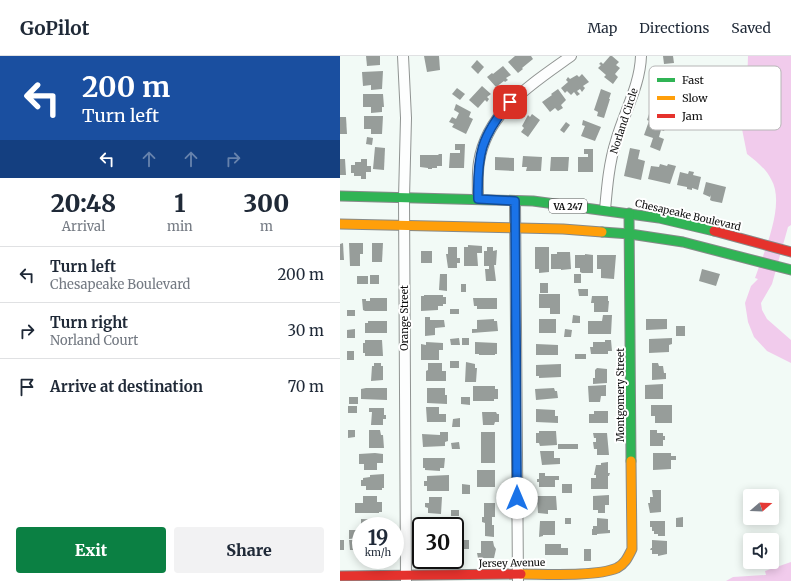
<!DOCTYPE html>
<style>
:root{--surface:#fff;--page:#f2f2f3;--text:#1f2937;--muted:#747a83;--line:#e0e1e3;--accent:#0b8043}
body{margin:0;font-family:Merriweather,serif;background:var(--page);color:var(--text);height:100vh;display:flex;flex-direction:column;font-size:15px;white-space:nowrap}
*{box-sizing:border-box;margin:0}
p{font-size:13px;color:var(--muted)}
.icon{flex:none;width:22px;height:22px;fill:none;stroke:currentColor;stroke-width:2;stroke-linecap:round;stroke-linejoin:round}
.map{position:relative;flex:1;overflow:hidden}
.panel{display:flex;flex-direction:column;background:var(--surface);width:340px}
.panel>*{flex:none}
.guide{background:#1a4fa0;color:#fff;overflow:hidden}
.needle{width:26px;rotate:71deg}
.controls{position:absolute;left:403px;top:433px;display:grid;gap:8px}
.controls a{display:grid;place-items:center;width:36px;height:36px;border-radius:4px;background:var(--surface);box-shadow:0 2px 10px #0003;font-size:20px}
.speed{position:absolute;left:12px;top:461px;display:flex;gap:8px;font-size:20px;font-weight:700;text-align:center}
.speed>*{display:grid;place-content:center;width:52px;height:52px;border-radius:50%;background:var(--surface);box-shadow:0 2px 10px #0003;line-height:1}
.speed small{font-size:10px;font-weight:400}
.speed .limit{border:2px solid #111;border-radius:6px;background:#fff;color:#111}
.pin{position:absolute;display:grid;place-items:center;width:34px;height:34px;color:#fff;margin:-17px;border-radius:8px;box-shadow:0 2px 6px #0006}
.me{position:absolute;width:44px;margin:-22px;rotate:0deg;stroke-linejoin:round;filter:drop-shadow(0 0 3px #0008)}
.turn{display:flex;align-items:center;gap:14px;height:84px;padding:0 16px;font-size:18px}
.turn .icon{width:52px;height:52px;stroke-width:2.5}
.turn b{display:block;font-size:28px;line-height:34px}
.lanes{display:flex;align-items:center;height:38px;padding:0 16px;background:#0003;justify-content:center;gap:20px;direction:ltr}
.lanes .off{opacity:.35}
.eta{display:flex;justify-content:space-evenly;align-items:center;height:68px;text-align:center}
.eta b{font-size:24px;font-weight:800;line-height:28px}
.cta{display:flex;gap:8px;margin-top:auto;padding:8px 16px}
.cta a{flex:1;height:46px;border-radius:4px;background:var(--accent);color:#fff;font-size:16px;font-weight:800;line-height:46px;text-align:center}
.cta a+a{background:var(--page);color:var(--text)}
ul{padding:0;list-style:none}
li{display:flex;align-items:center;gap:12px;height:56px;padding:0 16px;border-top:1px solid var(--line)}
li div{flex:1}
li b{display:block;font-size:15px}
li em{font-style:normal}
header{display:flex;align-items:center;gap:24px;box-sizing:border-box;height:56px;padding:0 20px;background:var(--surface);border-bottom:1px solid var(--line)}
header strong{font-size:19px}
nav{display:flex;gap:22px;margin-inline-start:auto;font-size:14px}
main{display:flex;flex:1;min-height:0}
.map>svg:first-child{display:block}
.water{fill:#f1cbec}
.building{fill:#979d9a}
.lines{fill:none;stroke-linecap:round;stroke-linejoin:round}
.street-casing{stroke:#909492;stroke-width:12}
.fast-casing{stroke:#878a89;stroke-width:11}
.slow-casing{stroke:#878a89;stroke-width:11}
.jam-casing{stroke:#878a89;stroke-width:11}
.street{stroke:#fdfefe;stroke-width:10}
.fast{stroke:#30b455;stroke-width:9}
.slow{stroke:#ff9f0a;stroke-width:9}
.jam{stroke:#e5322d;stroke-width:9}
.route-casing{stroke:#114b97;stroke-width:10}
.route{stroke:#1a73e8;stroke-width:7}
.labels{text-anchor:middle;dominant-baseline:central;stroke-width:4;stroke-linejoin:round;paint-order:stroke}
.shield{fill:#fff;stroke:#565656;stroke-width:1}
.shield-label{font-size:9px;font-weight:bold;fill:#0d0d0d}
.street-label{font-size:10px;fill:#0d0d0d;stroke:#fff}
.key{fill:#fff;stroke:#b6b6b6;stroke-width:1}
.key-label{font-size:11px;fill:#0d0d0d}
</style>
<header>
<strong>GoPilot</strong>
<nav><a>Map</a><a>Directions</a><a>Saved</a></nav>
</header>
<main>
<section class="panel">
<div class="guide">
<div class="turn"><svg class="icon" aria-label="left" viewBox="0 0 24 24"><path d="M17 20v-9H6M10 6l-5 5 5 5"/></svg><div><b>200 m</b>Turn left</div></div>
<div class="lanes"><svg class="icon" aria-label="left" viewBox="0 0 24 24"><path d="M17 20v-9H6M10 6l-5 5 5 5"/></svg><svg class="icon off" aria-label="ahead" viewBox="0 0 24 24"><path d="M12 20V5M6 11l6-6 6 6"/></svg><svg class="icon off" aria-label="ahead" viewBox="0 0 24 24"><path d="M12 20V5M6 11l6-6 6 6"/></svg><svg class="icon off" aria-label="right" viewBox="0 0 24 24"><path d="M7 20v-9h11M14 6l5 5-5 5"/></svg></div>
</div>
<div class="eta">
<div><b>20:48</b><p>Arrival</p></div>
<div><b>1</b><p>min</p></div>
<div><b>300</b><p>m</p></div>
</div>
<ul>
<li><svg class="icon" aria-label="left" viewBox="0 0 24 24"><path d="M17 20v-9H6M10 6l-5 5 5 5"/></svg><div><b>Turn left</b><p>Chesapeake Boulevard</p></div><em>200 m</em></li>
<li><svg class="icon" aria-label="right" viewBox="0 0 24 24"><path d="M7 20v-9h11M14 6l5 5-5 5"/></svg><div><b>Turn right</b><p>Norland Court</p></div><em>30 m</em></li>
<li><svg class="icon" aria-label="arrive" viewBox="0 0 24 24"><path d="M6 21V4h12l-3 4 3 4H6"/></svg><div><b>Arrive at destination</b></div><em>70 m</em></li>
</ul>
<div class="cta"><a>Exit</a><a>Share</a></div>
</section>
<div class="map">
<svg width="451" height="525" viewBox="0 0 451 525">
<rect width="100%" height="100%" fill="#f2faf6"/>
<g class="water">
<path d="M408,0H451V169L448,171L432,228L421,247L422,254L427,263L451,284V307L427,295L414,281L408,266L405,247L411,230L418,223L415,222C424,196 446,148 431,123C426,113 416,105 407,98L402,73L401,54L407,32Z"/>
<polygon points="451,506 451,525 386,525 393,521 426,519 425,515"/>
</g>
<g class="building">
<polygon points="26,0 40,0 40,9 27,10"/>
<polygon points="84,0 99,0 100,14 87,16"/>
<polygon points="175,0 191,0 193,3 182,12 183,13 178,17 168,6"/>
<polygon points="270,0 272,0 279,6 276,9 280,12 275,18 278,21 273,28 264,21 266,19 258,12 261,9 259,8 261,6 263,8"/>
<polygon points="323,0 333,0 334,7 324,8"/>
<polygon points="137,4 144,11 138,18 131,11"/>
<polygon points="163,10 171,19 166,22 168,24 165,26 164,25 156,31 147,21 152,17 153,18"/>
<polygon points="43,15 42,33 31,34 31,29 23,30 22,16"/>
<polygon points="242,18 249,26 243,30 245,32 242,36 240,33 237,35 240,38 237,40 234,36 231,39 227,35 225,37 221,32 228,26 226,24 228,21 230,23 237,19 239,21"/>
<polygon points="142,30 151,38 147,41 149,43 147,46 145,44 138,52 129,44"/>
<polygon points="117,32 125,38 120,44 112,38"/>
<polygon points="218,33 226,44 221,49 223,52 218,55 215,52 210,56 202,46 212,39 211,38"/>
<polygon points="261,33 271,37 269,43 270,43 264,62 257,60 258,56 254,54"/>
<polygon points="23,38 43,38 44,51 42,51 42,56 31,57 31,51 23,51"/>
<polygon points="116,48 131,56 129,61 133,63 126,78 112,71 114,68 109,66 112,61 116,63 119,57 114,54"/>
<polygon points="313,54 324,58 323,61 325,62 323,69 326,70 324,75 321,74 319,81 324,83 320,95 310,91 313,82 304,79 309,65 307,64 309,58 311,59"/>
<polygon points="192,58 200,64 188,81 181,76 184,72 182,70 188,59 190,61"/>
<polygon points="24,60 43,60 42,78 31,78 31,73 24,73"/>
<polygon points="0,61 6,61 7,78 0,78"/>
<polygon points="243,64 261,71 255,85 241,80 245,70 242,69"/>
<polygon points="226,66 230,69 224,77 220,74"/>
<polygon points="27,81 33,82 32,89 26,88"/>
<polygon points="115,88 125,88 124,112 109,112 110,97 120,97 120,94 115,94"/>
<polygon points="35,91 45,92 44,114 33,113"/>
<polygon points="290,92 300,94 298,103 305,105 301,124 284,120"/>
<polygon points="244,93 253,93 253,116 238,116 238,101 248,101 248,98 244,98"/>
<polygon points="99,98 102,98 102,110 97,110 97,112 92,112 92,113 88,113 88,112 80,111 80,99 98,99"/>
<polygon points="183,100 202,101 201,115 186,115 187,111 182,111"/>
<polygon points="155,101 174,102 174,115 155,114"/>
<polygon points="211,101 229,101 228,115 210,115"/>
<polygon points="0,103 5,103 6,119 0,119"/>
<polygon points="21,103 27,103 27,110 31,110 31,116 26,116 26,123 21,123 21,120 14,120 14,117 11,117 11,109 15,109 15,106 21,106"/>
<polygon points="320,108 327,110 328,108 336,110 330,128 308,123 311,110 319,111"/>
<polygon points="349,115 354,116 353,119 361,121 358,134 352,132 352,134 347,133 347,131 337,129 340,116 348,118"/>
<polygon points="366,126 386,131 382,147 372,145 370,144 371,139 370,141 363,138"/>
<polygon points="3,187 4,204 0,204 0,188"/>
<polygon points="9,187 23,187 23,198 20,198 20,210 10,210"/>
<polygon points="32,187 43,187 42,206 32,206"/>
<polygon points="128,189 142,190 142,197 137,197 138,210 124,210 124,191 128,191"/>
<polygon points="108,191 117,191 117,202 120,202 120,207 117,207 117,212 108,212 106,198 108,198"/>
<polygon points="147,191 153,191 153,195 157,194 156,209 154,209 156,225 146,225 145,213 149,213 149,210 144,210 144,195 147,195"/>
<polygon points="195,191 209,191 209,216 199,217 199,213 195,213"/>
<rect x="81" y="195" width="11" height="12"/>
<polygon points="217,196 230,196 231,213 221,214 221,213 211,213 211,198 217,198"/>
<polygon points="245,198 253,199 253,217 242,217 240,216 240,212 235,212 235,199 245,199"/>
<polygon points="257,199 276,199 274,223 261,222 261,213 257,213"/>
<polygon points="362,213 380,218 376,230 359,225"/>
<polygon points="100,218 107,218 107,235 99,234"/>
<rect x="234" y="218" width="7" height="9"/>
<rect x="30" y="219" width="9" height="9"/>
<rect x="17" y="220" width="11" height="8"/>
<rect x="200" y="227" width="8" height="10"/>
<rect x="121" y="228" width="5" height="8"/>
<polygon points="238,233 248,233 248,240 239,240"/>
<polygon points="199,238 220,238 220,258 210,258 210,252 199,252"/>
<polygon points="84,239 103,239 103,241 106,241 106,248 103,248 103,250 98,250 98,254 81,255 81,240 84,240"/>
<polygon points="252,240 268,240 268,245 269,245 268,256 254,256 254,247 251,247"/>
<polygon points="30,242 47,242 47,255 25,255 23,254 22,243 26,243 26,245 30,245"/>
<polygon points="133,242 157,242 157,253 137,253 137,250 134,250"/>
<rect x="110" y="253" width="9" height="5"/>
<rect x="7" y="254" width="8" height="6"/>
<polygon points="233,259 240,260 240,267 232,267"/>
<polygon points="263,259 272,259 271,278 248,278 248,265 262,265"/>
<polygon points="85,261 90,261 90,264 104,264 105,271 95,272 95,279 85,280"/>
<polygon points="154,263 154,265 157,265 158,275 132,277 132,273 137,273 137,264"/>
<rect x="199" y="263" width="17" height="14"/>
<polygon points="306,263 327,263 327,273 306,274"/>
<polygon points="28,265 47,265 47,277 25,277 25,267 28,267"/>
<rect x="336" y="270" width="9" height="10"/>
<polygon points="15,273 15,282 7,282 7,274"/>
<polygon points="225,273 232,274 231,281 224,281"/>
<polygon points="119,282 120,289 111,289 110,283"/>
<rect x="122" y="282" width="7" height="7"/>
<polygon points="332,282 332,288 329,289 329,296 309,297 309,283"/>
<polygon points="25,284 42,284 43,300 25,300 25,297 23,297 23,287 25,287"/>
<polygon points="265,284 271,284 272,295 268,295 268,298 251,298 250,291 253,291 253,286 265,286"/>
<polygon points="86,286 103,287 103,294 99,294 99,304 81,304 81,288 86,289"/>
<polygon points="135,286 157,287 157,298 155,298 155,299 139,299 139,298 135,298"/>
<polygon points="196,288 218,289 218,299 196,299"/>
<rect x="7" y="295" width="7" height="9"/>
<rect x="235" y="298" width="11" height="5"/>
<rect x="110" y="305" width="9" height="7"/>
<polygon points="126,306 135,308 135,312 137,312 136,326 125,326"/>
<polygon points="34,307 41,307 41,310 43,310 43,324 31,325 32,310 34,310"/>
<polygon points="88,307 102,307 102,315 106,315 106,325 86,325 86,315 88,314"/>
<polygon points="312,307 318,307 319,310 323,310 324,317 326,317 326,323 312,324"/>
<polygon points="221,308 221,321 199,322 199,320 196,320 196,309"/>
<polygon points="257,312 267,313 267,327 253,328 253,322 255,322 255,314"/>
<polygon points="323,328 323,343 305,343 305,329"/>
<polygon points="266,329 266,340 261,340 260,346 249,346 248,330"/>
<polygon points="133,330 155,330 155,333 158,333 158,343 154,343 154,345 133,345"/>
<polygon points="26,332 47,332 47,344 21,343 21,333"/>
<polygon points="87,332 105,332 105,339 107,339 107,348 87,347"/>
<polygon points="214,332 215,335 217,335 218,342 196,344 195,333"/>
<rect x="9" y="341" width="9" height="7"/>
<polygon points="121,341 130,341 130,349 121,348"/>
<polygon points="311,349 332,349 332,367 315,367 315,360 311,360"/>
<rect x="8" y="350" width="9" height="7"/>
<polygon points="86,351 99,351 99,358 106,358 106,366 87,366"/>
<polygon points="29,352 44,352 44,359 46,359 46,363 43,363 43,369 31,369 32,356 29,356"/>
<polygon points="196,353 215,354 215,360 218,360 218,367 196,366"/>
<polygon points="254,355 268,355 268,367 249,367 249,358 254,358"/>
<polygon points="142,356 156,356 157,358 159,358 159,366 155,366 154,369 143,369"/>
<polygon points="120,362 120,371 112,371 113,363"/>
<polygon points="8,374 15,374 15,381 8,382"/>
<polygon points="29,374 40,374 41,379 43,379 44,392 29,392"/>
<polygon points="310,374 317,374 317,377 323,377 323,380 325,380 325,384 323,384 323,390 310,390"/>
<polygon points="199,375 216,375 217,389 200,390 199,387 196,387 196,377 199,377"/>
<polygon points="100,376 108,376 108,385 105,386 105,390 83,391 82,378 100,379"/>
<rect x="141" y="376" width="14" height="31"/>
<polygon points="253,377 267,377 269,399 257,399 257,393 254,393 253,386 256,386 256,382 254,382"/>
<polygon points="119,386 120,393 112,393 111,387"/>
<rect x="218" y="388" width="20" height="5"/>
<polygon points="200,395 214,395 214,402 220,402 220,408 202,409"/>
<polygon points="35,397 43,398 43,407 37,407 37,414 24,414 24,408 19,408 19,398"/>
<polygon points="313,397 331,397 331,400 336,400 336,404 331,404 331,413 313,414"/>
<polygon points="83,402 105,402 104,412 100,412 100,415 85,414 85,412 83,412"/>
<polygon points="268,406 268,417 270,417 269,420 268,420 268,433 251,433 251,422 256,422 256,419 254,419 256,409 261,409 261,407"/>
<rect x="137" y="414" width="18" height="17"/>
<polygon points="199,417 205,417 205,420 219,420 219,424 215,424 215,431 199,431 199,426 197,426 197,423 199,423"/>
<polygon points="44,418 44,432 42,432 42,434 26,434 26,430 21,430 21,424 23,424 23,422 30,421 30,419"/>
<polygon points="109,419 109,435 87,435 87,430 84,430 84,425 87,425 87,420"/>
<polygon points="122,428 130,429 130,438 122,438"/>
<rect x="222" y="428" width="10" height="9"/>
<polygon points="312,434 321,434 321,456 310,457 308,447 310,447 310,441 313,441"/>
<polygon points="269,439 269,449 265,449 265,457 258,457 258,454 253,454 253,440"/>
<polygon points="23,440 37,440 37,446 42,446 42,456 39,456 39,457 15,457 15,447 23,447"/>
<polygon points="197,440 216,440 217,454 208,454 208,458 198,457"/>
<polygon points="89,441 102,441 101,458 88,457 88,452 85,451 85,447 89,447"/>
<polygon points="144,447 155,447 155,461 152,461 152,469 154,469 154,481 145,480 145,467 142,466 142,461 144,461"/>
<rect x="111" y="454" width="8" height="6"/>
<polygon points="110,461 120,461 120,467 111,467"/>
<polygon points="343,461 343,471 336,471 336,462"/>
<rect x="225" y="462" width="6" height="6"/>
<polygon points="257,462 268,463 268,474 270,474 270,477 257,478 257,479 252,479 252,473 253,473 253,470 257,470"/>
<polygon points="21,463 47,464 47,470 21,470"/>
<polygon points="200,465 215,465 215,479 203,479 203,480 199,481"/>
<polygon points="310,465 325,465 325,480 318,480 318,478 314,478 314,475 312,475 312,471 310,471"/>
<rect x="85" y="466" width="17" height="4"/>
<polygon points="9,474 18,474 18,482 9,483"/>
<rect x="0" y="484" width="4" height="10"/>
<polygon points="9,484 14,484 14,494 10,494"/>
<rect x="122" y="484" width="7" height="9"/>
<polygon points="312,484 327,485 327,498 318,500 318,498 312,498 312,494 310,494 311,492 312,492"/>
<polygon points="141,485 153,485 154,490 156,493 154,502 138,502 137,497 141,497"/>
<polygon points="121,488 121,502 115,503 115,489"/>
<polygon points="205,488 221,488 221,492 228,492 228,499 205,499"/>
<rect x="244" y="493" width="7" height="12"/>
</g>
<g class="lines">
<g class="street-casing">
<g id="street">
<polyline points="63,0 66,62 64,142 66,525"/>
<path d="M138,143C138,131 137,118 139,106C147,55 192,28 231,0"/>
<polyline points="175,145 178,525"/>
<path d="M265,154C267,131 269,107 276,85C284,56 300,30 301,0"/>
</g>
</g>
<g class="fast-casing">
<g id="fast">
<polyline points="0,140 193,145 319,162 374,175"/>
<polyline points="289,157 291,405"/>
<polyline points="262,176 290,178 343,186 451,214"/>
</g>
</g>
<g class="slow-casing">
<g id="slow">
<polyline points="0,168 223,173 262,176"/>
<path d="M181,518C205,518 256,521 277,512C285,508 288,501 292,493L291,405"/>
</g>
</g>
<g class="jam-casing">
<g id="jam">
<polyline points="374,175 451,196"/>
<polyline points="0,520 181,518"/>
</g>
</g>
<use href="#street" class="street"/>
<use href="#fast" class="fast"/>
<use href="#slow" class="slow"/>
<use href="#jam" class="jam"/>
</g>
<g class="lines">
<g class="route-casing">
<path id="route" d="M170,46C141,80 137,99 138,143L175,145L177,442"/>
</g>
<use href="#route" class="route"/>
</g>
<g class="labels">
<rect class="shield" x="209" y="143" width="38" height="14" rx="3"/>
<g class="shield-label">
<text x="228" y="150">VA 247</text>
</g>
<g class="street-label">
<text transform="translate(284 65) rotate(-72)">Norland Circle</text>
<text transform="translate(348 159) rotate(13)">Chesapeake Boulevard</text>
<text transform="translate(64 262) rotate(-90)">Orange Street</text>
<text transform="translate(280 339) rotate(-90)">Montgomery Street</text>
<text transform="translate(172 507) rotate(-1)">Jersey Avenue</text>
</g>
</g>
<rect x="309" y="10" width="132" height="64" rx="6" class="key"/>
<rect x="317" y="22" width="18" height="4" fill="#30b455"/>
<rect x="317" y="40" width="18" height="4" fill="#ff9f0a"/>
<rect x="317" y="58" width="18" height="4" fill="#e5322d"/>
<g class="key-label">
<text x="342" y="28">Fast</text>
<text x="342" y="46">Slow</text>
<text x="342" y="64">Jam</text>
</g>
</svg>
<div class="controls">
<a><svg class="needle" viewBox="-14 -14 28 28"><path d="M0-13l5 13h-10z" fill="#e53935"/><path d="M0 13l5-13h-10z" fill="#747a83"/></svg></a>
<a><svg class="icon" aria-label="sound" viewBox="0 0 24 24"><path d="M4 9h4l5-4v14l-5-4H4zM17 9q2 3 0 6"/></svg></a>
</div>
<div class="speed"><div>19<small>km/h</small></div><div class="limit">30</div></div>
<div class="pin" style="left:170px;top:46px;background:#d93025"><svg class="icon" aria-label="arrive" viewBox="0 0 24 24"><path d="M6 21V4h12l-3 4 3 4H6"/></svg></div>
<svg class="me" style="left:177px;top:442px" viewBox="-20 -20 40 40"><circle r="19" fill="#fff"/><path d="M0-13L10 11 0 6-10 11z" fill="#1a73e8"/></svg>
</div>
</main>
